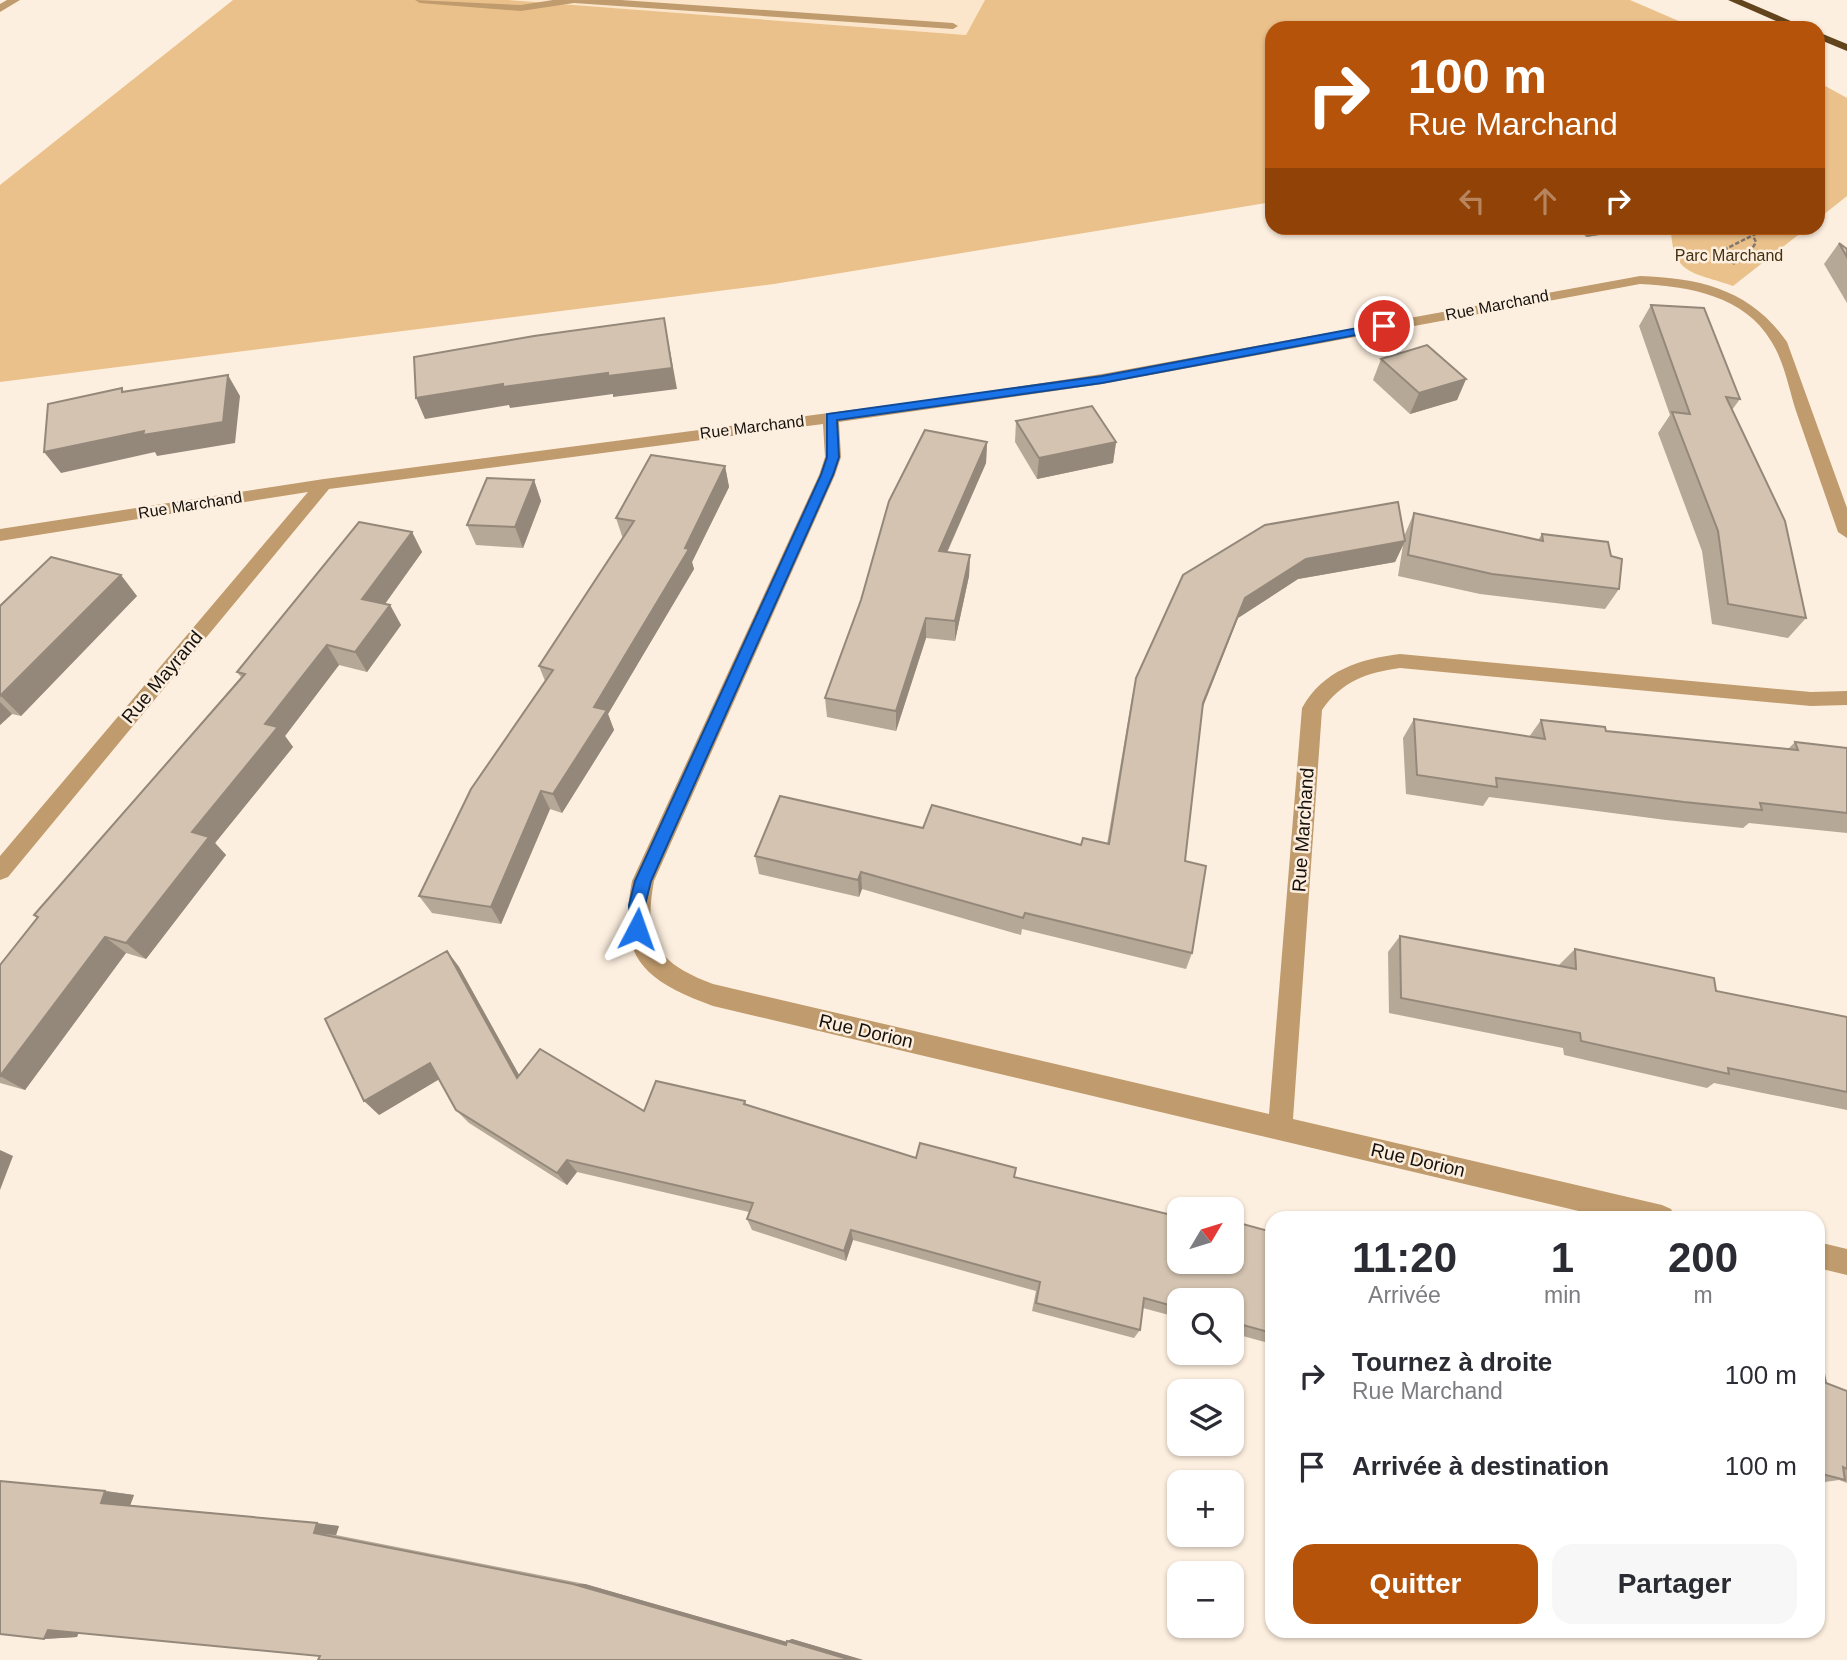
<!DOCTYPE html>
<html lang="fr">
<meta charset="utf-8">
<style>
:root{--surface:#fff;--page:#f7f7f7;--text:#2b2b33;--muted:#7c7c81;--accent:#b45309}
body{margin:0;font-family:Helvetica,sans-serif;background:var(--page);color:var(--text);height:100vh;display:flex;flex-direction:column;font-size:26px;white-space:nowrap}
*{box-sizing:border-box;margin:0}
p{font-size:23px;color:var(--muted)}
.icon{flex:none;width:38px;height:38px;fill:none;stroke:currentColor;stroke-width:2;stroke-linecap:round;stroke-linejoin:round}
.map{position:relative;flex:1;overflow:hidden}
.side{position:absolute;left:1265px;top:1211px;width:560px;height:427px;display:flex;flex-direction:column;background:var(--surface);border-radius:21px;box-shadow:0 2px 5px #0004}
.side>*{flex:none}
.guide{position:absolute;left:1265px;top:21px;width:560px;height:214px;border-radius:21px;box-shadow:0 2px 5px #0004;background:#b45309;color:#fff;overflow:hidden}
.needle{width:46px;rotate:52deg}
.tools{position:absolute;left:1167px;top:1197px;display:grid;gap:14px}
.tools a{display:grid;place-items:center;width:77px;height:77px;border-radius:14px;background:var(--surface);box-shadow:0 2px 5px #0004;font-size:35px}
.pin{position:absolute;display:grid;place-items:center;width:60px;height:60px;color:#fff;margin:-30px;border:4px solid #fff;border-radius:50%;box-shadow:0 2px 7px #0007}
.me{position:absolute;width:77px;margin:-38px;rotate:4deg;stroke-linejoin:round;filter:drop-shadow(0 0 5px #0008)}
.turn{display:flex;align-items:center;gap:24px;height:147px;padding:0 28px;font-size:32px}
.turn .icon{width:91px;height:91px;stroke-width:2.5}
.turn b{display:block;font-size:49px;line-height:60px}
.lanes{display:flex;align-items:center;height:66px;padding:0 28px;background:#0003;justify-content:center;gap:35px;direction:ltr}
.lanes .off{opacity:.35}
.eta{display:flex;justify-content:space-evenly;align-items:center;height:119px;text-align:center}
.eta b{font-size:42px;font-weight:600;line-height:49px}
.primary-button{display:flex;gap:14px;margin-top:auto;padding:14px 28px}
.primary-button a{flex:1;height:80px;border-radius:21px;background:var(--accent);color:#fff;font-size:28px;font-weight:600;line-height:80px;text-align:center}
.primary-button a+a{background:var(--page);color:var(--text)}
ul{padding:0;list-style:none}
li{display:flex;align-items:center;gap:21px;height:91px;padding:0 28px}
li div{flex:1}
li b{display:block;font-size:26px}
li em{font-style:normal}
.map>svg:first-child{display:block}
.built{fill:#fbe6cb}
.green{fill:#ebc18b}
.lines{fill:none;stroke-linecap:round;stroke-linejoin:round}
.path{stroke:#81776d;stroke-width:2.5;stroke-dasharray:4.5 2;stroke-linecap:butt}
.service{fill:#c09b6d;fill-rule:evenodd}
.minor{fill:#c09b6d;fill-rule:evenodd}
.motorway{fill:#62451d;fill-rule:evenodd}
.wall{fill:#b5a897}
.shaded-wall{fill:#94887b}
.building{fill:#d3c3b0;stroke:#94887b;stroke-width:2}
.route{fill:#1a73e8;stroke:#114b97;stroke-width:2}
.labels{text-anchor:middle;dominant-baseline:central;stroke-width:5;stroke-linejoin:round;paint-order:stroke}
.far-park-label{font-size:16px;fill:#452f0f;stroke:#fdefdf}
.far-street-label{font-size:16px;fill:#18120c;stroke:#fdefdf}
.street-label{font-size:19px;fill:#18120c;stroke:#fdefdf}
</style>
<div class="map">
<svg width="1847" height="1660" viewBox="0 0 1847 1660">
<rect width="100%" height="100%" fill="#fdefdf"/>
<polygon class="built" points="508,0 985,0 967,35"/>
<g class="green">
<polygon points="233,0 508,0 966,35 985,0 1630,0 1695,28 1272,28 1272,202 774,284 0,382 0,185"/>
<polygon points="1818,82 1847,98 1847,196 1818,219"/>
<path d="M1671,228H1807L1733,286C1694,272 1672,276 1671,228Z"/>
</g>
<g class="lines">
<g class="path">
<polyline points="1712,256 1767,228"/>
<polyline points="1733,264 1752,249 1756,242 1753,236"/>
</g>
<polygon class="service" points="415,0 521,5 553,0 621,0 953,23 958,26 953,29 574,3 521,11 420,3"/>
<g class="minor">
<polygon points="7,0 20,0 0,12 0,4"/>
<path d="M1640,276C1701,278 1751,290 1787,342L1847,508V538L1838,532C1824,492 1810,451 1796,411C1789,389 1784,361 1771,341C1745,296 1688,286 1640,284L1102,384L839,422L841,457L835,475L654,881C643,940 656,963 713,984L1269,1114L1302,708C1323,670 1360,659 1400,654L1811,692L1847,691V705L1811,706L1400,668C1366,673 1342,681 1322,710L1293,1119L1662,1205L1671,1209L1675,1218H1608L713,1006C644,980 617,959 632,881L819,475L825,457L823,424L329,489L8,877L0,880V856L308,492L0,541V529L324,479L943,398L1102,374Z"/>
<polygon points="1818,1242 1847,1249 1847,1275 1818,1268"/>
</g>
<g class="motorway">
<polygon points="1728,0 1742,0 1807,28 1792,28"/>
<polygon points="1818,32 1847,44 1847,51 1818,39"/>
</g>
</g>
<g class="wall">
<polygon points="1578,228 1645,228 1586,237"/>
<polygon points="1839,243 1847,249 1847,303 1824,264"/>
<polygon points="1651,305 1740,399 1732,410 1806,618 1788,638 1712,624 1702,551 1658,433 1670,415 1639,326"/>
<polygon points="1381,359 1466,379 1457,400 1410,414 1373,380"/>
<polygon points="1016,421 1116,442 1113,463 1037,479 1015,442"/>
<polygon points="987,442 986,463 947,553 970,555 969,576 955,641 926,638 896,731 827,717 825,698"/>
<polygon points="725,466 729,487 692,562 694,569 608,714 614,730 562,813 550,809 501,924 432,913 419,896 545,681 539,666 623,539 616,518"/>
<polygon points="534,480 541,501 523,548 476,545 467,525"/>
<polygon points="1398,502 1404,538 1405,534 1414,513 1538,540 1542,534 1619,589 1605,609 1480,594 1398,576 1403,545 1395,562 1298,579 1238,618 1202,708 1185,861 1192,953 1186,969 1022,929 1021,935 862,889 859,897 759,874 755,856 923,828 1081,845 1107,844 1132,697 1136,678"/>
<polygon points="412,532 422,552 385,604 390,605 401,625 367,672 339,665 285,736 293,747 215,843 226,855 146,959 126,953 25,1090 0,1083 0,965 37,918 34,915 241,677 237,672"/>
<polygon points="137,596 21,716 12,714 0,725 0,606"/>
<polygon points="1414,719 1529,737 1541,720 1606,731 1788,749 1795,742 1847,748 1847,833 1749,823 1743,828 1666,820 1489,797 1483,806 1406,794 1403,738"/>
<polygon points="1400,936 1558,966 1575,949 1716,991 1847,1017 1847,1110 1714,1083 1707,1088 1564,1055 1563,1048 1389,1013 1388,952"/>
<polygon points="447,951 459,967 519,1075 644,1111 745,1101 746,1105 916,1158 1014,1177 1180,1262 1272,1232 1272,1344 1232,1333 1232,1300 1180,1300 1180,1318 1143,1308 1140,1330 1134,1338 1032,1311 1036,1291 853,1240 846,1261 752,1230 747,1219 749,1212 577,1172 567,1185 469,1123 456,1110 439,1079 379,1115"/>
<polygon points="1818,1368 1826,1383 1847,1391 1847,1483 1839,1480 1818,1483"/>
<polygon points="105,1491 134,1495 130,1505 339,1526 336,1535 585,1584 786,1642 792,1639 863,1660 318,1660 320,1656 78,1633 77,1637 44,1639"/>
</g>
<g class="shaded-wall">
<polygon points="1591,228 1645,228 1586,237"/>
<polygon points="664,318 677,389 613,397 613,394 510,408 509,405 425,419 416,398"/>
<polygon points="228,375 240,396 235,443 157,456 155,452 61,473 44,452"/>
<polygon points="1466,379 1457,400 1410,414 1419,393"/>
<polygon points="987,442 986,463 938,572 939,551"/>
<polygon points="1116,442 1113,463 1037,479 1039,458"/>
<polygon points="725,466 729,487 692,562 694,569 608,714 614,730 562,813 553,794 594,707 685,548"/>
<polygon points="534,480 541,501 523,548 515,527"/>
<polygon points="412,532 422,552 374,619 362,599"/>
<polygon points="1405,541 1395,562 1298,579 1238,618 1197,722 1203,703 1245,598 1306,559"/>
<polygon points="970,555 969,576 955,641 955,621"/>
<polygon points="121,575 137,596 21,716 1,696"/>
<polygon points="390,605 401,625 367,672 355,652"/>
<polygon points="926,618 926,638 896,731 896,711"/>
<polygon points="327,645 339,665 285,736 293,747 215,843 226,855 146,959 126,943 192,832 265,724"/>
<polygon points="0,702 12,714 0,725"/>
<polygon points="541,791 550,809 501,924 491,907"/>
<polygon points="861,872 862,889 859,897 858,880"/>
<polygon points="105,937 126,953 25,1090 0,1076"/>
<polygon points="447,951 459,967 528,1091 517,1078"/>
<polygon points="430,1063 443,1077 379,1115 364,1101"/>
<polygon points="0,1150 13,1156 0,1190"/>
<polygon points="567,1160 577,1172 567,1185 557,1173"/>
<polygon points="851,1230 853,1240 846,1261 844,1251"/>
<polygon points="105,1491 134,1495 130,1506 101,1503"/>
<polygon points="317,1523 339,1526 336,1535 314,1533"/>
<polygon points="573,1584 585,1584 791,1643 786,1645"/>
<polygon points="80,1629 77,1637 44,1639 48,1630"/>
<polygon points="792,1639 863,1660 851,1660 787,1641"/>
</g>
<g class="building">
<polygon points="1839,243 1847,249 1847,257"/>
<polygon points="1651,305 1704,308 1740,399 1726,397 1785,521 1806,618 1728,604 1718,531 1672,412 1690,414"/>
<polygon points="664,318 672,368 608,376 608,373 503,387 503,384 416,398 414,357 534,336"/>
<polygon points="1427,345 1466,379 1419,393 1381,359"/>
<polygon points="228,375 223,422 143,435 144,431 44,452 48,404 122,388 122,392"/>
<polygon points="1092,406 1116,442 1039,458 1016,421"/>
<polygon points="925,430 987,442 939,551 970,555 955,621 926,618 896,711 825,698 861,600 889,501"/>
<polygon points="651,455 725,466 685,548 689,549 594,707 607,710 553,794 541,791 491,907 419,896 471,789 553,670 539,666 634,521 616,518"/>
<polygon points="487,478 534,480 515,527 467,525"/>
<polygon points="1398,502 1405,541 1306,559 1245,598 1203,703 1185,861 1206,866 1192,953 1025,913 1023,918 861,872 858,880 755,856 780,796 923,828 932,805 1081,845 1083,838 1109,844 1136,678 1183,575 1265,525"/>
<polygon points="1414,513 1543,541 1542,534 1608,542 1611,556 1622,559 1619,589 1492,574 1408,555"/>
<polygon points="359,522 412,532 362,599 390,605 355,652 327,645 265,724 278,727 192,832 209,837 126,943 105,937 0,1076 0,965 38,917 34,915 245,674 237,672"/>
<polygon points="51,557 121,575 0,696 0,606"/>
<polygon points="1414,719 1545,739 1541,720 1605,727 1606,731 1798,750 1795,742 1847,748 1847,813 1760,803 1762,810 1684,802 1496,778 1497,787 1417,775"/>
<polygon points="1400,936 1576,969 1575,949 1714,978 1716,991 1847,1017 1847,1092 1728,1068 1729,1074 1581,1041 1580,1033 1401,998"/>
<polygon points="447,951 517,1078 540,1049 644,1111 656,1081 745,1101 744,1104 916,1158 920,1143 1016,1168 1014,1177 1180,1217 1180,1262 1232,1262 1232,1221 1272,1232 1272,1333 1232,1322 1232,1300 1180,1300 1180,1308 1144,1298 1140,1330 1036,1303 1040,1282 851,1230 844,1251 747,1219 753,1203 567,1160 557,1173 456,1110 430,1063 364,1101 325,1019"/>
<polygon points="1818,1368 1823,1369 1826,1383 1847,1391 1847,1469 1843,1467 1845,1480 1818,1473"/>
<polygon points="0,1481 105,1491 101,1503 317,1523 314,1533 573,1584 786,1645 787,1641 851,1660 318,1660 320,1656 48,1630 44,1639 0,1634"/>
</g>
<polygon class="route" points="1384,323 1388,324 1388,329 1102,383 837,420 839,457 833,475 651,881 645,905 646,929 643,934 637,936 631,934 629,905 635,881 821,475 827,457 827,414 1102,376"/>
<g class="labels">
<g class="far-park-label">
<text x="1729" y="255">Parc Marchand</text>
</g>
<g class="far-street-label">
<text transform="translate(1497 305) rotate(-11)">Rue Marchand</text>
<text transform="translate(752 427) rotate(-7)">Rue Marchand</text>
<text transform="translate(190 505) rotate(-9)">Rue Marchand</text>
</g>
<g class="street-label">
<text transform="translate(162 677) rotate(-50)">Rue Mayrand</text>
<text transform="translate(1303 830) rotate(-86)">Rue Marchand</text>
<text transform="translate(866 1031) rotate(13)">Rue Dorion</text>
<text transform="translate(1418 1160) rotate(13)">Rue Dorion</text>
</g>
</g>
</svg>
<div class="tools">
<a><svg class="needle" viewBox="-14 -14 28 28"><path d="M0-13l5 13h-10z" fill="#e53935"/><path d="M0 13l5-13h-10z" fill="#7c7c81"/></svg></a>
<a><svg class="icon" aria-label="search" viewBox="0 0 24 24"><circle cx="10" cy="10" r="6"/><path d="M15 15l6 6"/></svg></a>
<a><svg class="icon" aria-label="layers" viewBox="0 0 24 24"><path d="M12 4l9 5-9 5-9-5zM3 14l9 5 9-5"/></svg></a>
<a>+</a>
<a>−</a>
</div>
<div class="pin" style="left:1384px;top:326px;background:#d93025"><svg class="icon" aria-label="arrive" viewBox="0 0 24 24"><path d="M6 21V4h12l-3 4 3 4H6"/></svg></div>
<svg class="me" style="left:637px;top:929px" viewBox="-20 -20 40 40"><path d="M0-17L14 15 0 8-14 15z" fill="#1a73e8" stroke="#fff" stroke-width="4"/></svg>
<div class="guide">
<div class="turn"><svg class="icon" aria-label="right" viewBox="0 0 24 24"><path d="M7 20v-9h11M14 6l5 5-5 5"/></svg><div><b>100 m</b>Rue Marchand</div></div>
<div class="lanes"><svg class="icon off" aria-label="left" viewBox="0 0 24 24"><path d="M17 20v-9H6M10 6l-5 5 5 5"/></svg><svg class="icon off" aria-label="ahead" viewBox="0 0 24 24"><path d="M12 20V5M6 11l6-6 6 6"/></svg><svg class="icon" aria-label="right" viewBox="0 0 24 24"><path d="M7 20v-9h11M14 6l5 5-5 5"/></svg></div>
</div>
<section class="side">
<div class="eta">
<div><b>11:20</b><p>Arrivée</p></div>
<div><b>1</b><p>min</p></div>
<div><b>200</b><p>m</p></div>
</div>
<ul>
<li><svg class="icon" aria-label="right" viewBox="0 0 24 24"><path d="M7 20v-9h11M14 6l5 5-5 5"/></svg><div><b>Tournez à droite</b><p>Rue Marchand</p></div><em>100 m</em></li>
<li><svg class="icon" aria-label="arrive" viewBox="0 0 24 24"><path d="M6 21V4h12l-3 4 3 4H6"/></svg><div><b>Arrivée à destination</b></div><em>100 m</em></li>
</ul>
<div class="primary-button"><a>Quitter</a><a>Partager</a></div>
</section>
</div>
